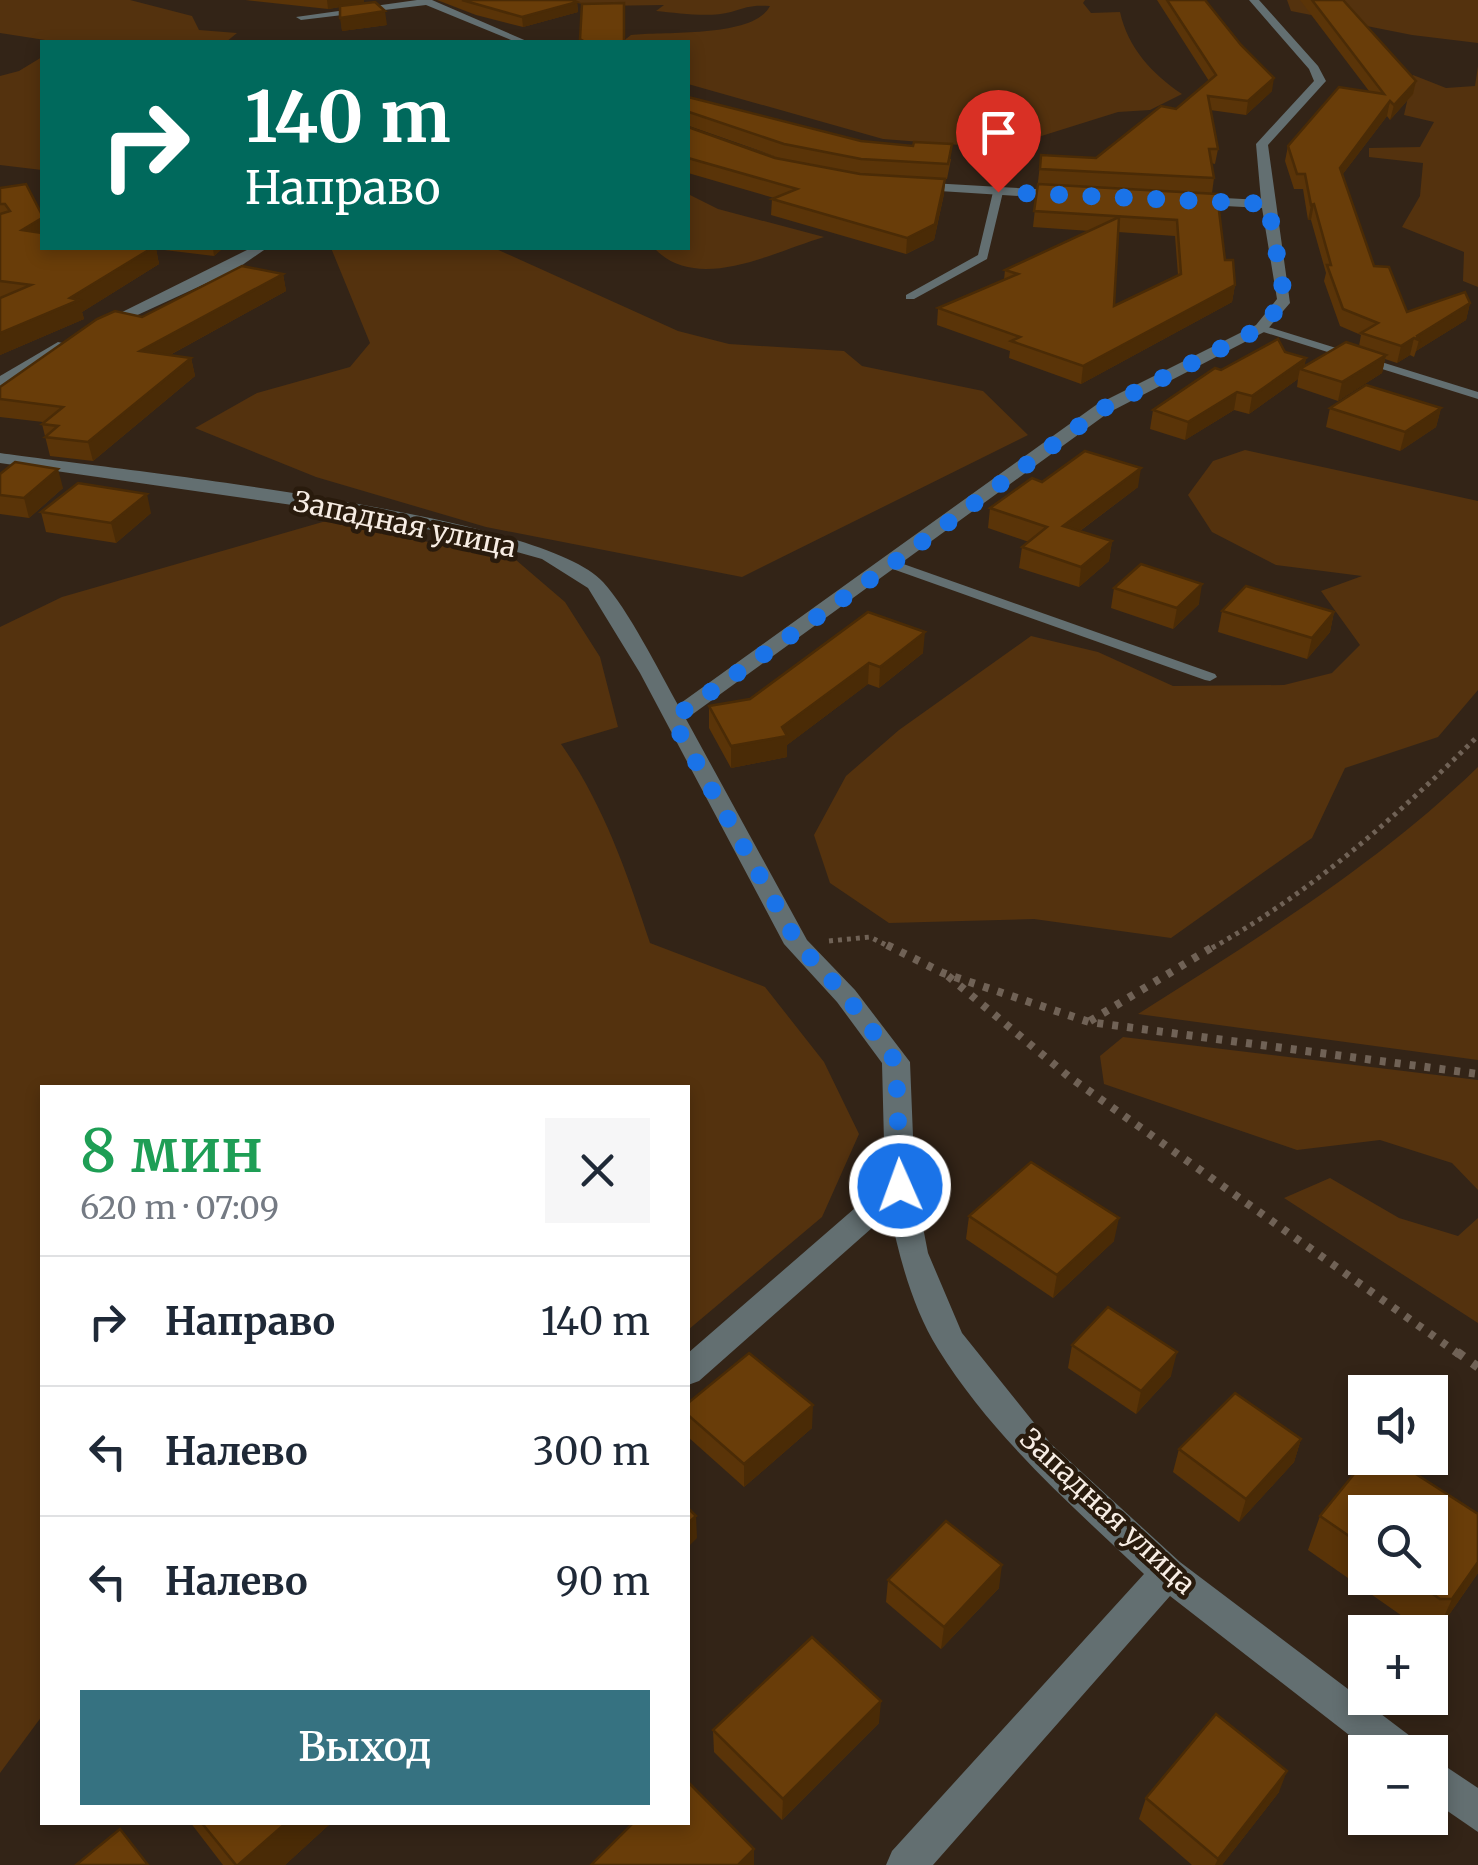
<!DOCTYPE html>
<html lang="ru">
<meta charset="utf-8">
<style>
:root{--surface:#fff;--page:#f6f6f7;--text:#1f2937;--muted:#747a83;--line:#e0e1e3;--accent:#367281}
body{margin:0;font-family:Merriweather,serif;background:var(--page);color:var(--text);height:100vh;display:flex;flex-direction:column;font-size:38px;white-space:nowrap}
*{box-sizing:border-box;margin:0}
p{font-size:32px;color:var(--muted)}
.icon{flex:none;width:55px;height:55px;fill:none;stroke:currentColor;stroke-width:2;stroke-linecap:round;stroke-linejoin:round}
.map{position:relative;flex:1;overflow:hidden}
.side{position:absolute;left:40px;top:1085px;width:650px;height:740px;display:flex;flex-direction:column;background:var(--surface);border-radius:0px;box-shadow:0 5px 15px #0003}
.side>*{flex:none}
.top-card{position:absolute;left:40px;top:40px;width:650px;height:210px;border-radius:0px;box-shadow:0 5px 15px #0003;background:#00695c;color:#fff;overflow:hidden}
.fabs{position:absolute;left:1348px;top:1375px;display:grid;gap:20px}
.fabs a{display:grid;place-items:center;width:100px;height:100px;border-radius:0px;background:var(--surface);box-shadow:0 5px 15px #0003;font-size:50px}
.pin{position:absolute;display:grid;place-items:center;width:85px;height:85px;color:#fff;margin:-102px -42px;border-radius:50% 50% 50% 0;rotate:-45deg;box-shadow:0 0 10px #0007}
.pin .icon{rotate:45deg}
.me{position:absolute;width:110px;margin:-55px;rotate:358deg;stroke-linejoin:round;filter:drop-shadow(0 0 8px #0008)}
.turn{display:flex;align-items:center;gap:35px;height:210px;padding:0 40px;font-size:45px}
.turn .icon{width:130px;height:130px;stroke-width:2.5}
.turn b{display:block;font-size:70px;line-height:85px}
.round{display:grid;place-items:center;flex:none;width:105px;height:105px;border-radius:0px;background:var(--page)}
.head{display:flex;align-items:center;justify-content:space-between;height:170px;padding:0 40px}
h1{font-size:60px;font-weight:600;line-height:75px;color:#1e9e55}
.button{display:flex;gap:20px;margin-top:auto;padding:20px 40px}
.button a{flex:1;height:115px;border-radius:0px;background:var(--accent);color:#fff;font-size:40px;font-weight:600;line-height:115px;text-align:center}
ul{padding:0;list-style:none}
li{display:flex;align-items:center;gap:30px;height:130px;padding:0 40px;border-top:2px solid var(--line)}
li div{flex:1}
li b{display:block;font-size:38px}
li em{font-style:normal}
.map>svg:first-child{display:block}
.green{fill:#54320e}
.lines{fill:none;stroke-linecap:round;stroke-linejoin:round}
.path-far2{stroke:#706256;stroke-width:5;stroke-dasharray:4 5;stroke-linecap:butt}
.path-far1{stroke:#706256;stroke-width:8;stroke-dasharray:6 9;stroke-linecap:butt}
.path{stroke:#706256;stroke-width:9;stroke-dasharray:8 11;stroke-linecap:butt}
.service{fill:#636f71;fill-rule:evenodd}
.minor{fill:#636f71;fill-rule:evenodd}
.wall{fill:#5a3408;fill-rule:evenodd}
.shaded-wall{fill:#4a2b06}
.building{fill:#693d09;stroke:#4a2b06;stroke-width:2.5}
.route{stroke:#1a73e8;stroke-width:18;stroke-dasharray:0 32.4}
.labels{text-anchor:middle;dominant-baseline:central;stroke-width:9;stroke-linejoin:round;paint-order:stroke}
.street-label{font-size:28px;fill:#f7ede4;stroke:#291b0d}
</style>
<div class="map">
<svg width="1478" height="1865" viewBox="0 0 1478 1865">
<rect width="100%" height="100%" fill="#332417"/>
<g class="green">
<polygon points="0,0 130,0 192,16 199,30 237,33 226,42 58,42 0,33"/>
<path d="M557,0H1085L1083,3L1091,13L1120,12C1128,48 1152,74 1182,94L1150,110L1118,112L1019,143L973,146L883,139L688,84V42H622L631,35C665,31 754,38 770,6C750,5 748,7 731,12C709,18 679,13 656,11L664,5L597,6Z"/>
<polygon points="1287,0 1478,0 1478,43 1412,35 1291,11"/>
<polygon points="42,57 42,170 0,165 0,76 19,71"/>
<polygon points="1478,66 1478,287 1463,281 1464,252 1402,227 1420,196 1423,163 1369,157 1369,148 1420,147 1434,122 1404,115 1413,75 1446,88 1475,86"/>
<path d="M688,194L718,209L824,237C773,252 697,294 654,248H688Z"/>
<polygon points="331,248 494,248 678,331 729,344 844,351 862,366 983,391 1028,435 742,577 486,527 316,477 195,428 257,393 350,367 370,343"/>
<polygon points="1245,450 1478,501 1478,690 1438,737 1345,768 1312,838 1171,938 1034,919 889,923 830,883 814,835 846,776 899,730 1031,636 1098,652 1173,686 1284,685 1332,673 1360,645 1321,591 1362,576 1276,565 1212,532 1188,495 1213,461"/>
<path d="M326,521L516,560L565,602L600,657L618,727L561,744C604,805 627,873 650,943L765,987L824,1062L859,1134L822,1217L688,1330V1088H42V1716L0,1773V627L62,597Z"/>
<path d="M1478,767V1060L1138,1014C1256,939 1377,865 1478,767Z"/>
<polygon points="1123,1037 1478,1080 1478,1190 1452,1163 1380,1140 1297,1150 1104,1084 1100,1056"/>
<polygon points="1330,1178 1399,1218 1458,1236 1478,1218 1478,1323 1284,1198"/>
</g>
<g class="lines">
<g class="path-far2">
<polyline points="829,941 870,937 892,948"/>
<path d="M1212,948C1312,892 1397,816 1478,736"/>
</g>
<g class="path-far1">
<polyline points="887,945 943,973 1089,1022 1478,1074"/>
<polyline points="948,976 1068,1076 1460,1355"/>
<polyline points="1090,1021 1216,945"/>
</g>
<polyline class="path" points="1457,1352 1478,1367"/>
<g class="service">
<polygon points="998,189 1003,192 987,259 914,299 906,299 906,295 978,255 993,192"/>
<polygon points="1257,326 1265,326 1478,392 1478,399 1257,330"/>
<polygon points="892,560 1215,674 1217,677 1210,681 1205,680 887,567 885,564"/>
</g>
<g class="minor">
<polygon points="417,0 432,0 529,42 516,42 426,5 301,20 296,17"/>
<path d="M1249,0H1259L1318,66L1326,81L1268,145L1290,303L1266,331L1108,413L686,719L807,940L855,990L910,1062L915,1186L928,1253L962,1333L1051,1444L1180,1562L1414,1739L1420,1752H1371L1170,1596L933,1865H886L892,1851L1144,1574C1070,1504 992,1436 938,1349C913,1309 899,1257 890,1212L699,1381L688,1385V1353L885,1182L882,1063L837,1002L784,944L640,673L588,588L542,559L452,534L320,509L0,463V453C110,469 540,512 603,582C628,609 659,671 678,705L1096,405L1256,325L1277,299L1262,208L1188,204L1181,200L1188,196L1261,200L1256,144L1314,81L1309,69Z"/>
<polygon points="913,182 1068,191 1075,195 1068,199 908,189 908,183"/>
<polygon points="251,248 267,248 235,270 105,330 92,327"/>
<polygon points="58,342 72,345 0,388 0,376"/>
<polygon points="1430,1756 1478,1788 1478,1832 1430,1799"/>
</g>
</g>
<g class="wall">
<polygon points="245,0 364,0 364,3 387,25 342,31 340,7 328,9"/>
<polygon points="437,0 572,0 577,2 578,12 523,27 476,15"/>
<path d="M1157,0H1205L1272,91L1246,115L1210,110L1218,149L1215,164L1211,163L1214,178L1212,193L1225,260L1235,285L1232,302L1081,384L1009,358L1010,351L937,325L938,308L1004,280L1005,270L1090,231L1033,227L1041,155L1096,158L1176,109L1209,81ZM1118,232L1175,236L1178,275L1114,306Z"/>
<polygon points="1300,0 1343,0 1416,81 1413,94 1390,120 1387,116 1342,175 1374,266 1407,312 1470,303 1466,320 1416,351 1414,357 1410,355 1397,363 1385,359 1382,373 1338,401 1297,387 1298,379 1249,414 1234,410 1185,440 1150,429 1153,410 1221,370 1285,352 1306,358 1304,367 1359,346 1361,335 1340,326 1324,281 1326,273 1311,220 1308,220 1303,189 1294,189 1285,161 1288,146 1369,91"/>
<path d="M688,97L861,141L951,159L947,179H945L944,194L934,240L906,254L771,215L772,199L774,198L688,173ZM689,126L783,159L688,127Z"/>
<polygon points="0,188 42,248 223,248 214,256 156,249 159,264 82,312 84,319 0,355"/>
<polygon points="283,274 286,291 170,355 191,358 195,376 93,461 50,456 42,424 43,422 0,417 0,387 142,317"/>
<polygon points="1330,408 1441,408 1436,427 1400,451 1326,427"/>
<polygon points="0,474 63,488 29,518 0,514"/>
<polygon points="1042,482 1138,487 1080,531 1112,541 1109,561 1079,587 1019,568 1022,547 1029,542 988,528 990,508"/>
<polygon points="41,512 151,513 116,543 46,532"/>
<polygon points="1114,588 1199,604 1173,629 1111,608"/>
<polygon points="1222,611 1334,612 1330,632 1307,659 1218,632"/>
<polygon points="868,612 923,653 879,688 868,684 787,745 787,757 731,768 709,728 709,706 750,699"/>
<polygon points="969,1216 1114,1241 1053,1298 966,1239"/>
<polygon points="1072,1345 1171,1376 1136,1414 1068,1368"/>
<polygon points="688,1403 812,1428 744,1487 688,1437"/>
<polygon points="1301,1439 1294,1462 1239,1522 1173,1472 1179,1449"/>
<path d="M1367,1458H1391L1478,1514V1573L1437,1632H1425L1308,1550L1320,1516ZM1365,1512H1430V1578H1365Z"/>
<polygon points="888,1580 999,1588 941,1649 886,1602"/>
<polygon points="879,1723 782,1820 714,1752 713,1730"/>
<polygon points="1279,1792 1222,1865 1192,1865 1139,1819 1146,1798"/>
<polygon points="190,1822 332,1822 285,1865 223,1865"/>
</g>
<g class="shaded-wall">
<polygon points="327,0 364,0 364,3 328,9"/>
<polygon points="577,2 578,12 523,27 522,17"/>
<polygon points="385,11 387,25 342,31 340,18"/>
<polygon points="1274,78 1272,91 1246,115 1248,101"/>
<polygon points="1416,81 1413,94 1390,120 1394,105"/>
<polygon points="1390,101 1387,116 1336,183 1340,168"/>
<polygon points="945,179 944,194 934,240 906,254 907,238"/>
<polygon points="1314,204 1311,220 1308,220 1311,205"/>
<polygon points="42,218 42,239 22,230"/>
<polygon points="152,248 156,248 159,264 82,312 84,319 0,355 0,333 70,298"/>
<polygon points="213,248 223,248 214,256"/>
<polygon points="283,274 286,291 144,369 140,351"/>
<polygon points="1235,285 1232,302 1081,384 1083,366"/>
<polygon points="1470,303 1466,320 1416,351 1419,340 1417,336"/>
<polygon points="1414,338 1410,355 1397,363 1401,346"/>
<polygon points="1386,355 1382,373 1338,401 1342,382"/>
<polygon points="191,358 195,376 93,461 88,442"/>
<polygon points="1306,358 1304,370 1300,369 1298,379 1249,414 1252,396"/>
<polygon points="1237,392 1234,410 1185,440 1188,422"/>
<polygon points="1441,408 1436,427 1400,451 1405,432"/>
<polygon points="1141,468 1138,487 1061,545 1063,526"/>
<polygon points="58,469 63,488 29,518 24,498"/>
<polygon points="147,494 151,513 116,543 111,523"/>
<polygon points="1112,541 1109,561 1079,587 1081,567"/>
<polygon points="1202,584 1199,604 1173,629 1177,608"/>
<polygon points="1334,612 1330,632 1307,659 1312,638"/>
<polygon points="925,632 923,653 879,688 880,667"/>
<polygon points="869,663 868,684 787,745 787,757 731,768 731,746 782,727"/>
<polygon points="1119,1218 1114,1241 1053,1298 1057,1275"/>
<polygon points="1177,1352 1171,1376 1136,1414 1141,1391"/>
<polygon points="813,1405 812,1428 744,1487 744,1464"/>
<polygon points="1301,1439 1294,1462 1239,1522 1246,1499"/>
<polygon points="696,1516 697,1538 688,1547 688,1523"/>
<polygon points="1478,1562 1478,1573 1437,1632 1452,1599"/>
<polygon points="1002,1565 999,1588 941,1649 944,1627"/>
<polygon points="881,1701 879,1723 782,1820 783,1799"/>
<polygon points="1287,1771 1279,1792 1222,1865 1215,1865 1218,1859"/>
<polygon points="287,1822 332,1822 285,1865 238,1865"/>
<polygon points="754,1849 754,1865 738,1865"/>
</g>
<g class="building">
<polygon points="462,0 572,0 577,2 522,17"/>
<polygon points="1167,0 1205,0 1241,45 1274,78 1248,101 1208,96 1218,149 1209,149 1214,178 1040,169 1041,155 1096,158 1161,106 1176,109 1216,75"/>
<polygon points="1312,0 1343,0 1416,81 1394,105 1390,101 1340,168 1374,266 1389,267 1407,312 1465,292 1470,303 1417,336 1419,340 1414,338 1401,346 1361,333 1378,323 1343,309 1327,265 1331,265 1314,204 1311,205 1305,174 1297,174 1288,146 1339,87 1384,94"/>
<polygon points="375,2 385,11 340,18 340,6"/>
<polygon points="624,3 624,42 585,42 580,39 582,4"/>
<polygon points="688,97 861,141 913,146 914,142 952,144 948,164 861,159 784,144 689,112 688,113"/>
<polygon points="688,127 775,158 860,174 945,179 935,224 907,238 772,199 797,189 688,158"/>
<polygon points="26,184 42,215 42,218 22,230 42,233 42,248 152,248 70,298 79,300 0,333 0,298 31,285 0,281 0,214 10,211 5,204 0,204 0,188"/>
<polygon points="1038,184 1217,194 1225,260 1233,260 1235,285 1083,366 1011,341 1020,337 938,308 1018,274 1005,270 1119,217 1114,306 1181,274 1177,220 1034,211"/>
<polygon points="242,266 283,274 140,351 191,358 88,442 45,437 58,426 42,424 63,407 0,399 0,387 97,319 115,311 142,317"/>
<polygon points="1278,339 1285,352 1306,358 1252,396 1237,392 1188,422 1153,410 1215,368 1221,370"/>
<polygon points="1346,342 1386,355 1342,382 1300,369"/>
<polygon points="1366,385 1441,408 1405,432 1330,408"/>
<polygon points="1085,451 1141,468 1063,526 1112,541 1081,567 1022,547 1047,527 990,508 1032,478 1042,482"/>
<polygon points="15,462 58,469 24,498 0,495 0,474"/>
<polygon points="78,483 147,494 111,523 41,512"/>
<polygon points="1141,564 1202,584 1177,608 1114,588"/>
<polygon points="1246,586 1334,612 1312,638 1222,611"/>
<polygon points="868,612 925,632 880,667 869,663 782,727 787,736 731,746 709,706 750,699"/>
<polygon points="1031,1162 1119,1218 1057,1275 969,1216"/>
<polygon points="1108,1307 1177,1352 1141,1391 1072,1345"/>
<polygon points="749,1353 813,1405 744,1464 688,1415 688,1403"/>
<polygon points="1235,1393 1301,1439 1246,1499 1179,1449"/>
<polygon points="1367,1458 1391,1458 1478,1514 1478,1562 1452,1599 1440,1599 1410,1578 1430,1578 1430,1512 1365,1512 1365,1547 1320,1516"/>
<polygon points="688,1508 696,1516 688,1523"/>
<polygon points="946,1521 1002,1565 944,1627 888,1580"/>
<polygon points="812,1637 881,1701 783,1799 713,1730"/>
<polygon points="1216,1714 1287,1771 1218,1859 1146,1798"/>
<polygon points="688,1782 754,1849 738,1865 591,1865 634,1822 688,1822"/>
<polygon points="201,1822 287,1822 238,1865 236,1865"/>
<polygon points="120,1829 148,1865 76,1865"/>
</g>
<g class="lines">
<polyline class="route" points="900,1186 896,1062 846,996 798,944 672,719 892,564 1102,409 1261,328 1285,300 1268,204 998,192"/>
</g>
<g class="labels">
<g class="street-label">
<text transform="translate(405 524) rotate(12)">Западная улица</text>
<text transform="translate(1108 1511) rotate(43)">Западная улица</text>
</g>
</g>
</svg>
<div class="fabs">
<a><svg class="icon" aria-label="sound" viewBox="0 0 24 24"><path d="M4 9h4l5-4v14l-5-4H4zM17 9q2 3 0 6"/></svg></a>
<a><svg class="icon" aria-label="search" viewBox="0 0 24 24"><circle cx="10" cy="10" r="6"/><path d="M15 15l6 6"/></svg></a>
<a>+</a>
<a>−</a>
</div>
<div class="pin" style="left:998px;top:192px;background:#d93025"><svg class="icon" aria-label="arrive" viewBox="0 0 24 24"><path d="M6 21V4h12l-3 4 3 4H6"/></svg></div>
<svg class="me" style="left:900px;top:1186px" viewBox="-20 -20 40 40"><circle r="17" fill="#1a73e8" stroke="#fff" stroke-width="3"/><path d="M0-11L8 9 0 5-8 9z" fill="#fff"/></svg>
<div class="top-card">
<div class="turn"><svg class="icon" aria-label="right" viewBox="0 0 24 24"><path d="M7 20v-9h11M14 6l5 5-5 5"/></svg><div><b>140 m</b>Направо</div></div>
</div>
<section class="side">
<div class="head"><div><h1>8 мин</h1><p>620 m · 07:09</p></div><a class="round"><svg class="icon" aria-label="close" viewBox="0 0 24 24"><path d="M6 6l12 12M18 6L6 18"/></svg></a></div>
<ul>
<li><svg class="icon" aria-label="right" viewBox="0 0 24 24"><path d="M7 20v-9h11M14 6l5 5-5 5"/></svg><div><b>Направо</b></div><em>140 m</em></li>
<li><svg class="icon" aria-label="left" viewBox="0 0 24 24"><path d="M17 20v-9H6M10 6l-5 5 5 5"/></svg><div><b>Налево</b></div><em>300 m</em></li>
<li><svg class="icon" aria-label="left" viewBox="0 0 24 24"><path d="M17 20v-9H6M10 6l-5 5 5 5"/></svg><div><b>Налево</b></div><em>90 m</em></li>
</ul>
<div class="button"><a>Выход</a></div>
</section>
</div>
